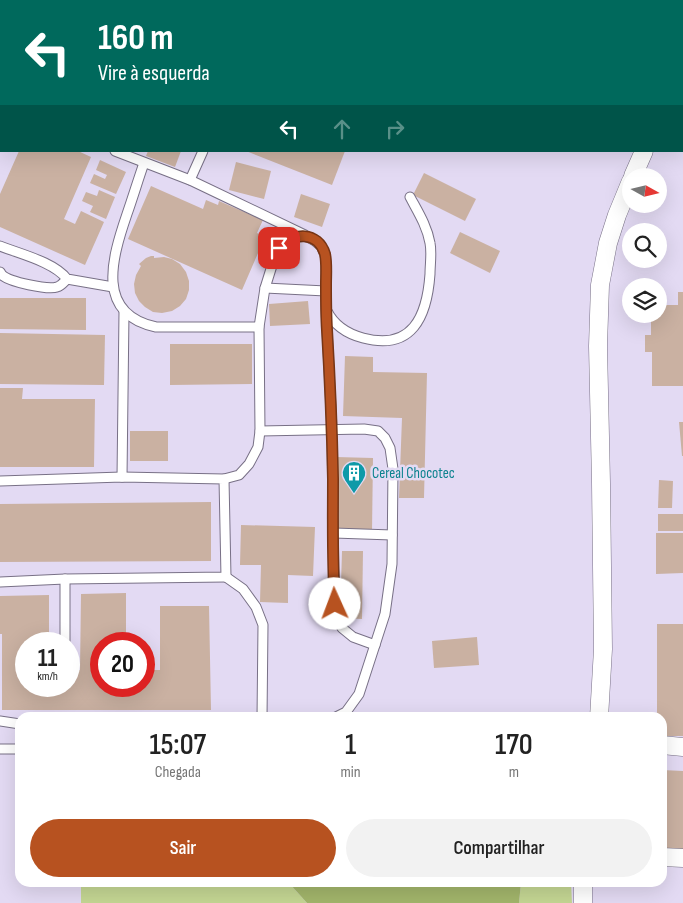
<!DOCTYPE html>
<html lang="pt">
<meta charset="utf-8">
<style>
:root{--surface:#fff;--page:#f2f2f2;--text:#222;--muted:#767676;--accent:#b75220}
body{margin:0;font-family:"Sofia Sans Condensed",sans-serif;background:var(--page);color:var(--text);height:100vh;display:flex;flex-direction:column;font-size:19px;white-space:nowrap}
*{box-sizing:border-box;margin:0}
p{font-size:16px;color:var(--muted)}
.icon{flex:none;width:28px;height:28px;fill:none;stroke:currentColor;stroke-width:2;stroke-linecap:round;stroke-linejoin:round}
.map{position:relative;flex:1;overflow:hidden}
.sheet{position:absolute;left:15px;top:712px;width:652px;height:175px;display:flex;flex-direction:column;background:var(--surface);border-radius:15px;box-shadow:0 5px 20px #0002}
.sheet>*{flex:none}
.hud{position:absolute;left:0px;top:0px;width:684px;height:152px;box-shadow:0 5px 20px #0002;background:#00695c;color:#fff;overflow:hidden}
.needle{width:32px;rotate:98deg}
.tools{position:absolute;left:622px;top:168px;display:grid;gap:10px}
.tools a{display:grid;place-items:center;width:45px;height:45px;border-radius:50%;background:var(--surface);box-shadow:0 5px 20px #0002;font-size:25px}
.speed{position:absolute;left:15px;top:632px;display:flex;gap:10px;font-size:25px;font-weight:700;text-align:center}
.speed>*{display:grid;place-content:center;width:65px;height:65px;border-radius:50%;background:var(--surface);box-shadow:0 5px 20px #0002;line-height:1}
.speed small{font-size:12px;font-weight:400}
.speed .limit{border:8px solid #d22;background:#fff;color:#111}
.pin{position:absolute;display:grid;place-items:center;width:42px;height:42px;color:#fff;margin:-21px;border-radius:10px;box-shadow:0 2px 8px #0006}
.me{position:absolute;width:55px;margin:-28px;rotate:358deg;stroke-linejoin:round;filter:drop-shadow(0 0 4px #0008)}
.turn{display:flex;align-items:center;gap:18px;height:105px;padding:0 15px;font-size:22px}
.turn .icon{width:65px;height:65px;stroke-width:2.5}
.turn b{display:block;font-size:35px;line-height:42px}
.lanes{display:flex;align-items:center;height:48px;padding:0 15px;background:#0003;justify-content:center;gap:25px;direction:ltr}
.lanes .off{opacity:.35}
.eta{display:flex;justify-content:space-evenly;align-items:center;height:85px;text-align:center}
.eta b{font-size:30px;font-weight:600;line-height:35px}
.action{display:flex;gap:10px;margin-top:auto;padding:10px 15px}
.action a{flex:1;height:58px;border-radius:30px;background:var(--accent);color:#fff;font-size:20px;font-weight:600;line-height:58px;text-align:center}
.action a+a{background:var(--page);color:var(--text)}
.map>svg:first-child{display:block}
.green{fill:#c4d693}
.forest{fill:#a2b56b}
.building{fill:#cab1a2}
.lines{fill:none;stroke-linecap:round;stroke-linejoin:round}
.lane-casing{stroke:#787086;stroke-width:11}
.street-casing{stroke:#787086;stroke-width:19}
.lane{stroke:#fff;stroke-width:9}
.street{stroke:#fff;stroke-width:18}
.route-casing{stroke:#773515;stroke-width:12}
.route{stroke:#b75220;stroke-width:9}
.labels{text-anchor:middle;dominant-baseline:central;stroke-width:5;stroke-linejoin:round;paint-order:stroke}
.culture-label{font-size:15px;fill:#0d838f;stroke:#e3daf3;text-anchor:start}
</style>
<div class="map">
<svg width="683" height="903" viewBox="0 0 683 903">
<rect width="100%" height="100%" fill="#e3daf3"/>
<g class="green">
<polygon points="81,883 289,883 307,903 81,903"/>
<polygon points="521,883 571,883 572,903 519,903"/>
</g>
<polygon class="forest" points="289,883 521,883 519,903 307,903"/>
<g class="building">
<polygon points="19,151 78,151 91,157 64,219 75,224 81,211 104,222 85,265 0,227 0,194"/>
<polygon points="148,151 181,151 175,167 146,156"/>
<polygon points="246,151 345,151 332,185"/>
<polygon points="100,160 126,172 116,194 90,183 94,174 105,179 107,175 96,170"/>
<polygon points="236,162 271,171 264,199 229,190"/>
<polygon points="424,173 476,199 465,221 413,195"/>
<polygon points="151,186 203,209 206,200 218,205 219,201 263,220 257,233 265,237 242,290 128,239"/>
<polygon points="99,190 115,197 106,219 90,212 93,206 82,201 86,192 97,196"/>
<polygon points="301,194 330,204 322,227 294,217"/>
<polygon points="460,232 500,251 490,273 450,253"/>
<polygon points="151,256 154,256 154,258 164,257 172,259 180,264 186,272 189,281 189,290 186,299 180,306 172,311 162,313 153,312 145,307 139,301 135,293 134,284 136,275 141,266 139,264 146,258"/>
<polygon points="678,292 683,292 683,386 652,386 652,352 645,352 645,335 651,335 651,314 659,314 659,305 678,305"/>
<polygon points="0,298 86,298 86,330 0,329"/>
<polygon points="308,301 310,324 270,326 269,304"/>
<polygon points="0,333 105,335 104,385 0,384"/>
<polygon points="170,344 252,344 252,384 170,385"/>
<polygon points="345,356 373,357 373,372 427,373 424,498 399,498 402,418 343,416"/>
<polygon points="0,388 23,388 22,399 95,399 94,467 0,467"/>
<polygon points="679,422 683,422 683,456 682,456"/>
<rect x="130" y="431" width="38" height="30"/>
<polygon points="336,457 373,458 372,531 334,531"/>
<polygon points="659,480 673,481 672,508 658,508"/>
<polygon points="211,502 211,561 0,562 0,504"/>
<rect x="658" y="514" width="25" height="17"/>
<polygon points="241,525 315,527 313,576 288,575 288,603 260,602 261,565 240,565"/>
<polygon points="656,533 683,533 683,573 656,574"/>
<polygon points="342,551 363,551 362,619 340,618"/>
<polygon points="126,593 126,644 101,644 101,686 144,686 144,670 160,670 160,606 209,606 211,710 2,710 2,634 0,634 0,596 49,595 49,644 26,644 26,686 69,686 69,670 80,670 81,594"/>
<polygon points="657,624 683,624 683,736 662,736 662,718 657,718"/>
<polygon points="477,637 479,665 434,668 432,641"/>
<polygon points="662,770 683,771 683,855 662,854"/>
</g>
<g class="lines">
<g class="lane-casing">
<g id="lane">
<polyline points="148,0 151,1"/>
<polyline points="190,0 191,1"/>
<polyline points="51,1 51,0"/>
<polyline points="71,1 72,0"/>
<polyline points="179,1 180,0"/>
<polyline points="0,102 1,102"/>
<polyline points="0,127 1,123"/>
<polyline points="115,151 190,180 305,235"/>
<path d="M144,163C138,180 133,197 127,214C112,258 95,314 156,327H259"/>
<polyline points="190,180 203,151"/>
<path d="M0,246C20,254 54,262 67,279L113,287"/>
<path d="M0,272C1,273 1,274 2,275C9,282 48,290 57,287C61,286 64,282 67,279"/>
<polyline points="265,288 326,291"/>
<path d="M327,311C334,325 348,334 363,338C412,351 427,317 430,274C430,264 432,253 430,243C427,226 418,212 410,197"/>
<polyline points="260,431 364,429 378,431 385,438 390,448 393,469 392,564 385,614 359,694 346,712 334,718"/>
<polyline points="122,477 124,312"/>
<polyline points="224,479 239,475 249,464 258,447 260,431 259,327 265,288 275,256 279,248 284,242 292,238 300,236 308,237 315,241 321,246 325,254 326,262 326,309 332,429 334,588 336,615 342,628 353,637 375,645"/>
<polyline points="0,481 122,477 224,479 226,577 65,579 0,582"/>
<polyline points="334,533 392,535"/>
<polyline points="226,577 243,589 256,607 263,625 262,718"/>
<polyline points="65,579 65,644"/>
<polyline points="0,721 20,724"/>
<polyline points="0,749 20,749"/>
</g>
</g>
<g class="street-casing">
<g id="street">
<polyline points="682,73 683,72"/>
<polyline points="633,176 644,151"/>
<polyline points="599,718 603,649 601,483 598,346 600,285 608,243 617,215 631,181"/>
<polyline points="662,745 683,747"/>
<polyline points="662,857 683,858"/>
<polyline points="583,882 583,903"/>
</g>
</g>
<use href="#lane" class="lane"/>
<use href="#street" class="street"/>
</g>
<g class="lines">
<g class="route-casing">
<path id="route" d="M279,248C293,232 318,231 325,254C327,263 326,275 326,284C326,299 326,315 327,330C330,380 332,429 333,479C333,520 332,563 335,604"/>
</g>
<use href="#route" class="route"/>
</g>
<defs>
<g id="building-pin" transform="scale(1.25)"><path d="M0 17L-7.5 6A9.5 9.5 0 1 1 7.5 6Z" fill="#0f9aa8" stroke="#e3daf3"/><path d="M-4-6H4V6H1V3H-1V6H-4ZM-2.5-4.3h1.7v1.8h-1.7ZM.8-4.3h1.7v1.8H.8ZM-2.5-1h1.7V.8h-1.7ZM.8-1h1.7V.8H.8Z" fill="#fff"/></g>
</defs>
<g fill-rule="evenodd">
<use href="#building-pin" x="354" y="473"/>
</g>
<g class="labels">
<g class="culture-label">
<text x="372" y="473">Cereal Chocotec</text>
</g>
</g>
</svg>
<div class="tools">
<a><svg class="needle" viewBox="-14 -14 28 28"><path d="M0-13l5 13h-10z" fill="#e53935"/><path d="M0 13l5-13h-10z" fill="#767676"/></svg></a>
<a><svg class="icon" aria-label="search" viewBox="0 0 24 24"><circle cx="10" cy="10" r="6"/><path d="M15 15l6 6"/></svg></a>
<a><svg class="icon" aria-label="layers" viewBox="0 0 24 24"><path d="M12 4l9 5-9 5-9-5zM3 14l9 5 9-5"/></svg></a>
</div>
<div class="speed"><div>11<small>km/h</small></div><div class="limit">20</div></div>
<div class="pin" style="left:279px;top:248px;background:#d93025"><svg class="icon" aria-label="arrive" viewBox="0 0 24 24"><path d="M6 21V4h12l-3 4 3 4H6"/></svg></div>
<svg class="me" style="left:335px;top:604px" viewBox="-20 -20 40 40"><circle r="19" fill="#fff"/><path d="M0-13L10 11 0 6-10 11z" fill="#b75220"/></svg>
<div class="hud">
<div class="turn"><svg class="icon" aria-label="left" viewBox="0 0 24 24"><path d="M17 20v-9H6M10 6l-5 5 5 5"/></svg><div><b>160 m</b>Vire à esquerda</div></div>
<div class="lanes"><svg class="icon" aria-label="left" viewBox="0 0 24 24"><path d="M17 20v-9H6M10 6l-5 5 5 5"/></svg><svg class="icon off" aria-label="ahead" viewBox="0 0 24 24"><path d="M12 20V5M6 11l6-6 6 6"/></svg><svg class="icon off" aria-label="right" viewBox="0 0 24 24"><path d="M7 20v-9h11M14 6l5 5-5 5"/></svg></div>
</div>
<section class="sheet">
<div class="eta">
<div><b>15:07</b><p>Chegada</p></div>
<div><b>1</b><p>min</p></div>
<div><b>170</b><p>m</p></div>
</div>
<div class="action"><a>Sair</a><a>Compartilhar</a></div>
</section>
</div>
